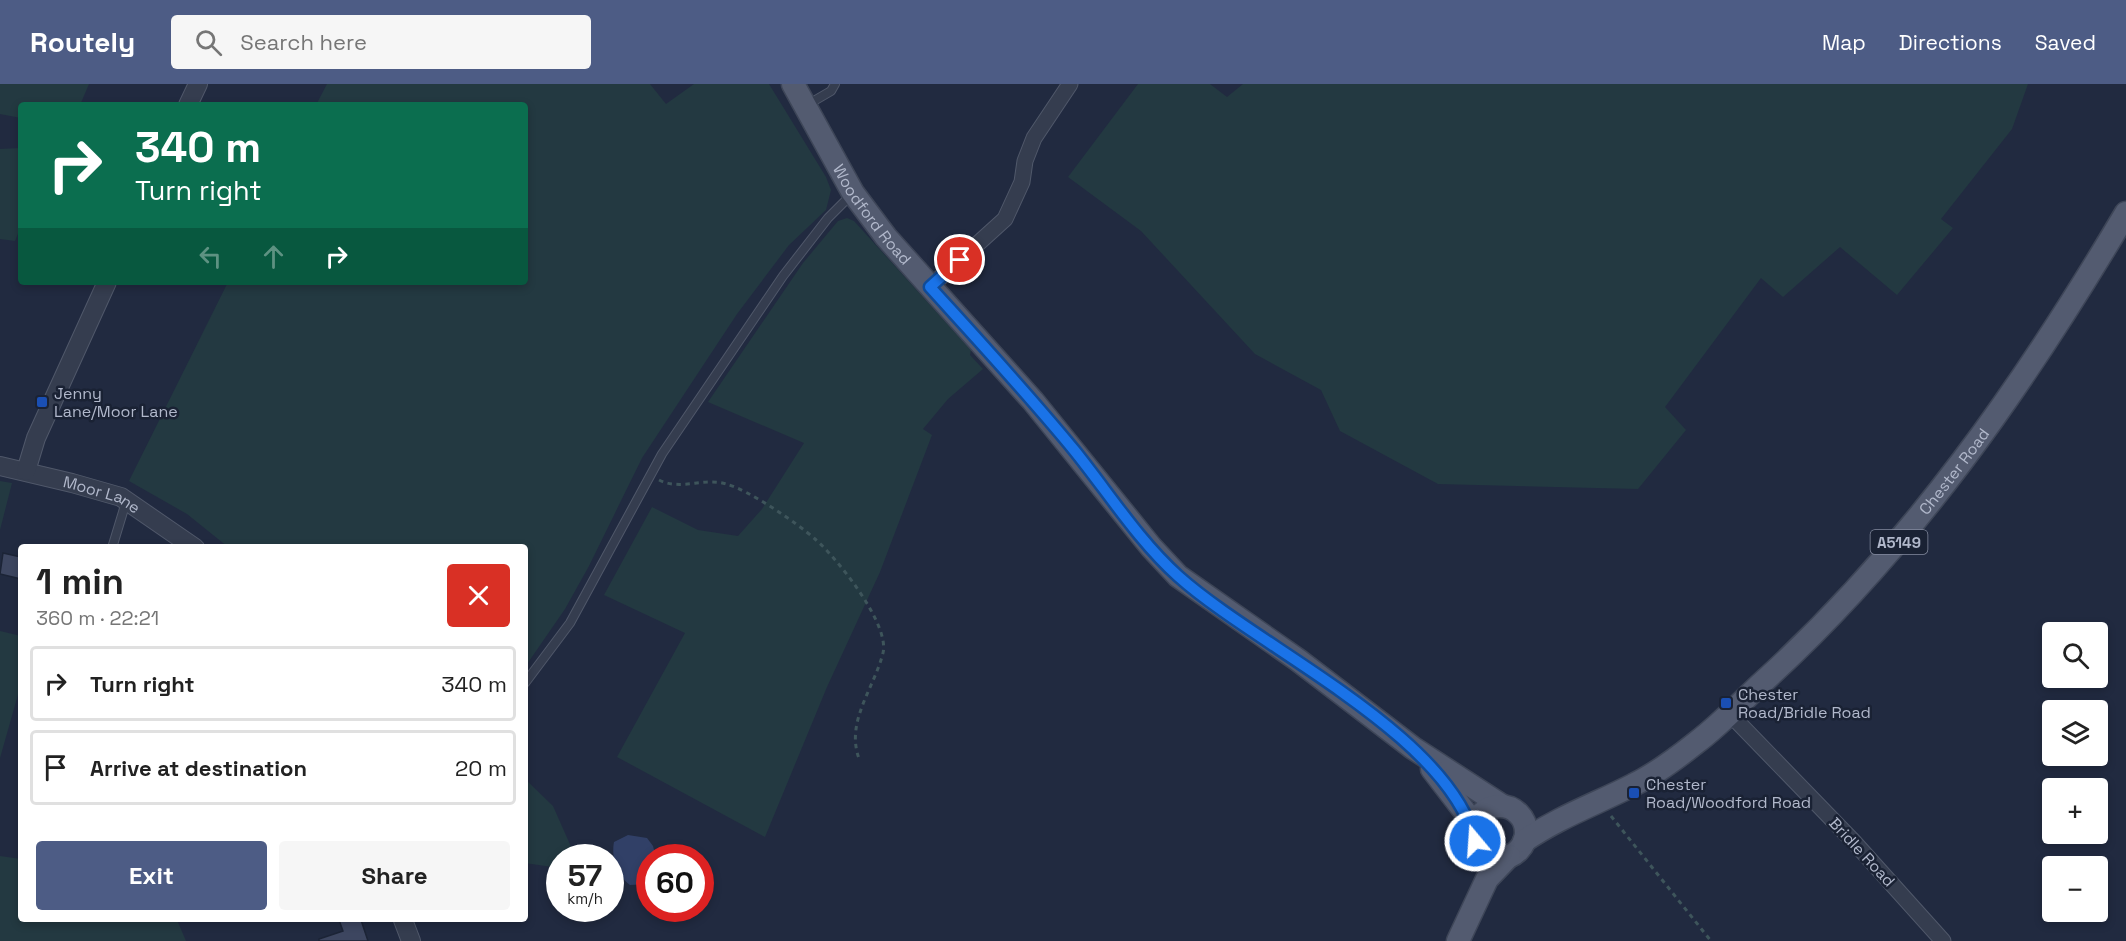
<!DOCTYPE html>
<meta charset="utf-8">
<style>
:root{--surface:#fff;--page:#f6f6f6;--text:#222;--muted:#767676;--line:#e0e0e0;--accent:#4d5c85}
body{margin:0;font-family:"Space Grotesk",sans-serif;background:var(--page);color:var(--text);height:100vh;display:flex;flex-direction:column;font-size:22px;white-space:nowrap}
*{box-sizing:border-box;margin:0}
p{font-size:20px;color:var(--muted)}
.icon{flex:none;width:33px;height:33px;fill:none;stroke:currentColor;stroke-width:2;stroke-linecap:round;stroke-linejoin:round}
.map{position:relative;flex:1;overflow:hidden}
.drawer{position:absolute;left:18px;top:460px;width:510px;height:378px;display:flex;flex-direction:column;background:var(--surface);border-radius:6px;box-shadow:0 3px 9px #0003}
.drawer>*{flex:none}
.hud{position:absolute;left:18px;top:18px;width:510px;height:183px;border-radius:6px;box-shadow:0 3px 9px #0003;background:#0b6e4f;color:#fff;overflow:hidden}
.buttons{position:absolute;left:2042px;top:538px;display:grid;gap:12px}
.buttons a{display:grid;place-items:center;width:66px;height:66px;border-radius:6px;background:var(--surface);box-shadow:0 3px 9px #0003;font-size:30px}
.speed{position:absolute;left:546px;top:760px;display:flex;gap:12px;font-size:30px;font-weight:700;text-align:center}
.speed>*{display:grid;place-content:center;width:78px;height:78px;border-radius:50%;background:var(--surface);box-shadow:0 3px 9px #0003;line-height:1}
.speed small{font-size:15px;font-weight:400}
.speed .limit{border:9px solid #d22;background:#fff;color:#111}
.pin{position:absolute;display:grid;place-items:center;width:51px;height:51px;color:#fff;margin:-26px;border:3px solid #fff;border-radius:50%;box-shadow:0 2px 6px #0007}
.me{position:absolute;width:66px;margin:-33px;rotate:342deg;stroke-linejoin:round;filter:drop-shadow(0 0 4px #0008)}
.turn{display:flex;align-items:center;gap:21px;height:126px;padding:0 18px;font-size:27px}
.turn .icon{width:78px;height:78px;stroke-width:2.5}
.turn b{display:block;font-size:42px;line-height:51px}
.lanes{display:flex;align-items:center;height:57px;padding:0 18px;background:#0003;justify-content:center;gap:30px;direction:ltr}
.lanes .off{opacity:.35}
.round{display:grid;place-items:center;flex:none;width:63px;height:63px;border-radius:6px;background:var(--page)}
.summary{display:flex;align-items:center;justify-content:space-between;height:102px;padding:0 18px}
h1{font-size:36px;font-weight:700;line-height:45px}
.action{display:flex;gap:12px;margin-top:auto;padding:12px 18px}
.action a{flex:1;height:69px;border-radius:6px;background:var(--accent);color:#fff;font-size:24px;font-weight:700;line-height:69px;text-align:center}
.action a+a{background:var(--page);color:var(--text)}
ul{padding:0;list-style:none}
li{display:flex;align-items:center;gap:18px;height:75px;margin:0 12px 9px;padding:0 6px;border:3px solid var(--line);border-radius:6px}
li div{flex:1}
li b{display:block;font-size:22px}
li em{font-style:normal}
header{display:flex;align-items:center;gap:36px;box-sizing:border-box;height:84px;padding:0 30px;background:var(--accent);color:#fff}
header strong{font-size:28px}
nav{display:flex;gap:33px;margin-inline-start:auto;font-size:21px}
.search{width:420px;height:54px;background:var(--page);display:flex;align-items:center;gap:15px;box-sizing:border-box;padding:0 21px;border-radius:6px;color:var(--muted);font-size:22px}
.map>svg:first-child{display:block}
.green{fill:#233941}
.water{fill:#314067}
.building{fill:#3d4660;stroke:#1c2436;stroke-width:1.5}
.lines{fill:none;stroke-linecap:round;stroke-linejoin:round}
.service-casing{stroke:#50586a;stroke-width:10}
.minor-casing{stroke:#50586a;stroke-width:17}
.tertiary-casing{stroke:#50586a;stroke-width:20}
.primary-casing{stroke:#3e4658;stroke-width:25}
.path{stroke:#3e555b;stroke-width:3;stroke-dasharray:4.5 4.5;stroke-linecap:butt}
.service{stroke:#353d4f;stroke-width:8}
.minor{stroke:#353d4f;stroke-width:15}
.tertiary{stroke:#353d4f;stroke-width:18}
.primary{stroke:#535b70;stroke-width:22}
.route-casing{stroke:#114b97;stroke-width:15}
.route{stroke:#1a73e8;stroke-width:10}
.transit-dot{fill:#1a4fb4;stroke:#1a2234;stroke-width:2}
.labels{text-anchor:middle;dominant-baseline:central;stroke-width:5;stroke-linejoin:round;paint-order:stroke}
.shield{fill:#1a2234;stroke:#848b9e;stroke-width:1.5}
.shield-label{font-size:15px;font-weight:bold;fill:#b1b8cb}
.street-label{font-size:16px;fill:#b1b8cb;stroke:#1a2234}
.poi-label{font-size:16px;fill:#b1b8cb;stroke:#1a2234;text-anchor:start}
</style>
<header>
<strong>Routely</strong>
<div class="search"><svg class="icon" aria-label="search" viewBox="0 0 24 24"><circle cx="10" cy="10" r="6"/><path d="M15 15l6 6"/></svg>Search here</div>
<nav><a>Map</a><a>Directions</a><a>Saved</a></nav>
</header>
<div class="map">
<svg width="2126" height="857" viewBox="0 0 2126 857">
<rect width="100%" height="100%" fill="#212a40"/>
<g class="green">
<polygon points="0,0 89,0 80,21 21,21 21,34 0,30"/>
<polygon points="327,0 650,0 666,20 694,0 769,0 826,93 831,106 826,126 789,161 737,230 642,374 589,482 565,525 525,583 525,464 228,463 187,430 129,397 228,198 525,198 525,21 316,21"/>
<polygon points="1138,0 1210,0 1227,13 1243,0 2028,0 2012,45 1941,135 1953,144 1897,211 1840,163 1783,213 1761,194 1665,323 1686,346 1638,405 1438,400 1340,347 1321,306 1255,270 1141,147 1068,93"/>
<polygon points="21,64 21,142 15,157 0,155 0,65"/>
<polygon points="847,134 854,137 971,266 970,271 983,285 948,315 923,345 932,351 880,488 827,603 765,753 617,673 685,549 604,511 652,423 698,446 738,452 762,425 804,359 708,318 803,179 838,137"/>
<polygon points="0,397 12,399 0,446"/>
<polygon points="0,547 21,552 21,600 0,674"/>
<polygon points="525,695 553,722 576,774 560,774 559,784 525,779"/>
<polygon points="0,772 21,775 21,836 177,836 186,857 0,857"/>
</g>
<path class="water" d="M628,751L647,754L653,762L656,774H650L648,800L630,801C617,791 611,774 614,758Z"/>
<g class="building">
<polygon points="3,469 21,473 21,495 0,490"/>
<polygon points="339,836 361,836 368,857 319,857 319,855 343,847"/>
</g>
<g class="lines">
<g class="service-casing">
<g id="service">
<polyline points="807,21 831,7 835,0"/>
<polyline points="112,464 126,418"/>
<polyline points="525,599 570,539 662,370 783,192 828,134 852,110"/>
</g>
</g>
<g class="minor-casing">
<g id="minor">
<polyline points="930,203 1005,135 1022,98 1025,77 1034,54 1070,0"/>
<polyline points="1729,629 1854,758 1943,857"/>
</g>
</g>
<g class="tertiary-casing">
<g id="tertiary">
<polyline points="188,21 198,0"/>
<path id="s1" d="M0,382L72,399L121,413L195,464"/>
<polyline points="26,387 36,354 107,198"/>
<polyline points="403,836 411,857"/>
</g>
</g>
<g class="primary-casing">
<g id="primary">
<path id="s2" d="M793,0L853,109L886,153L1033,317L1151,463L1178,492L1298,576L1413,664L1501,721"/>
<polyline points="1432,685 1465,728 1473,746"/>
<circle cx="1500" cy="748" r="26"/>
<path id="s3" d="M1524,757C1559,733 1596,720 1633,701C1656,690 1677,674 1697,658C1721,640 1742,617 1764,597C1912,462 2024,301 2126,129"/>
<polyline points="1458,857 1487,795 1509,772"/>
</g>
</g>
<g class="path">
<path d="M659,396C681,407 704,393 726,400C749,406 797,439 815,455C837,474 890,540 883,569C874,605 844,639 860,677"/>
<polyline points="1611,732 1711,857"/>
</g>
<use href="#service" class="service"/>
<use href="#minor" class="minor"/>
<use href="#tertiary" class="tertiary"/>
<use href="#primary" class="primary"/>
</g>
<g class="lines">
<g class="route-casing">
<path id="route" d="M960,176L930,203C979,257 1028,310 1074,366C1108,408 1138,456 1178,492C1258,564 1449,650 1475,757"/>
</g>
<use href="#route" class="route"/>
</g>
<g class="transit-dot">
<rect x="36" y="312" width="12" height="12" rx="3"/>
<rect x="1720" y="613" width="12" height="12" rx="3"/>
<rect x="1628" y="703" width="12" height="12" rx="3"/>
</g>
<g class="labels">
<rect class="shield" x="1870.5" y="446" width="57" height="24" rx="4.5"/>
<g class="shield-label">
<text x="1899" y="458">A5149</text>
</g>
<g class="street-label">
<text stroke="none"><textPath href="#s2" startOffset="153">Woodford Road</textPath></text>
<text stroke="none"><textPath href="#s3" startOffset="574">Chester Road</textPath></text>
<text stroke="none"><textPath href="#s1" startOffset="106">Moor Lane</textPath></text>
<text transform="translate(1862 768) rotate(47)">Bridle Road</text>
</g>
<g class="poi-label">
<text x="54" y="309">Jenny<tspan x="54" dy="18">Lane/Moor Lane</tspan></text>
<text x="1738" y="610">Chester<tspan x="1738" dy="18">Road/Bridle Road</tspan></text>
<text x="1646" y="700">Chester<tspan x="1646" dy="18">Road/Woodford Road</tspan></text>
</g>
</g>
</svg>
<div class="buttons">
<a><svg class="icon" aria-label="search" viewBox="0 0 24 24"><circle cx="10" cy="10" r="6"/><path d="M15 15l6 6"/></svg></a>
<a><svg class="icon" aria-label="layers" viewBox="0 0 24 24"><path d="M12 4l9 5-9 5-9-5zM3 14l9 5 9-5"/></svg></a>
<a>+</a>
<a>−</a>
</div>
<div class="speed"><div>57<small>km/h</small></div><div class="limit">60</div></div>
<div class="pin" style="left:960px;top:176px;background:#d93025"><svg class="icon" aria-label="arrive" viewBox="0 0 24 24"><path d="M6 21V4h12l-3 4 3 4H6"/></svg></div>
<svg class="me" style="left:1475px;top:757px" viewBox="-20 -20 40 40"><circle r="17" fill="#1a73e8" stroke="#fff" stroke-width="3"/><path d="M0-11L8 9 0 5-8 9z" fill="#fff"/></svg>
<div class="hud">
<div class="turn"><svg class="icon" aria-label="right" viewBox="0 0 24 24"><path d="M7 20v-9h11M14 6l5 5-5 5"/></svg><div><b>340 m</b>Turn right</div></div>
<div class="lanes"><svg class="icon off" aria-label="left" viewBox="0 0 24 24"><path d="M17 20v-9H6M10 6l-5 5 5 5"/></svg><svg class="icon off" aria-label="ahead" viewBox="0 0 24 24"><path d="M12 20V5M6 11l6-6 6 6"/></svg><svg class="icon" aria-label="right" viewBox="0 0 24 24"><path d="M7 20v-9h11M14 6l5 5-5 5"/></svg></div>
</div>
<section class="drawer">
<div class="summary"><div><h1>1 min</h1><p>360 m · 22:21</p></div><a class="round" style="background:#d93025;color:#fff"><svg class="icon" aria-label="close" viewBox="0 0 24 24"><path d="M6 6l12 12M18 6L6 18"/></svg></a></div>
<ul>
<li><svg class="icon" aria-label="right" viewBox="0 0 24 24"><path d="M7 20v-9h11M14 6l5 5-5 5"/></svg><div><b>Turn right</b></div><em>340 m</em></li>
<li><svg class="icon" aria-label="arrive" viewBox="0 0 24 24"><path d="M6 21V4h12l-3 4 3 4H6"/></svg><div><b>Arrive at destination</b></div><em>20 m</em></li>
</ul>
<div class="action"><a>Exit</a><a>Share</a></div>
</section>
</div>
